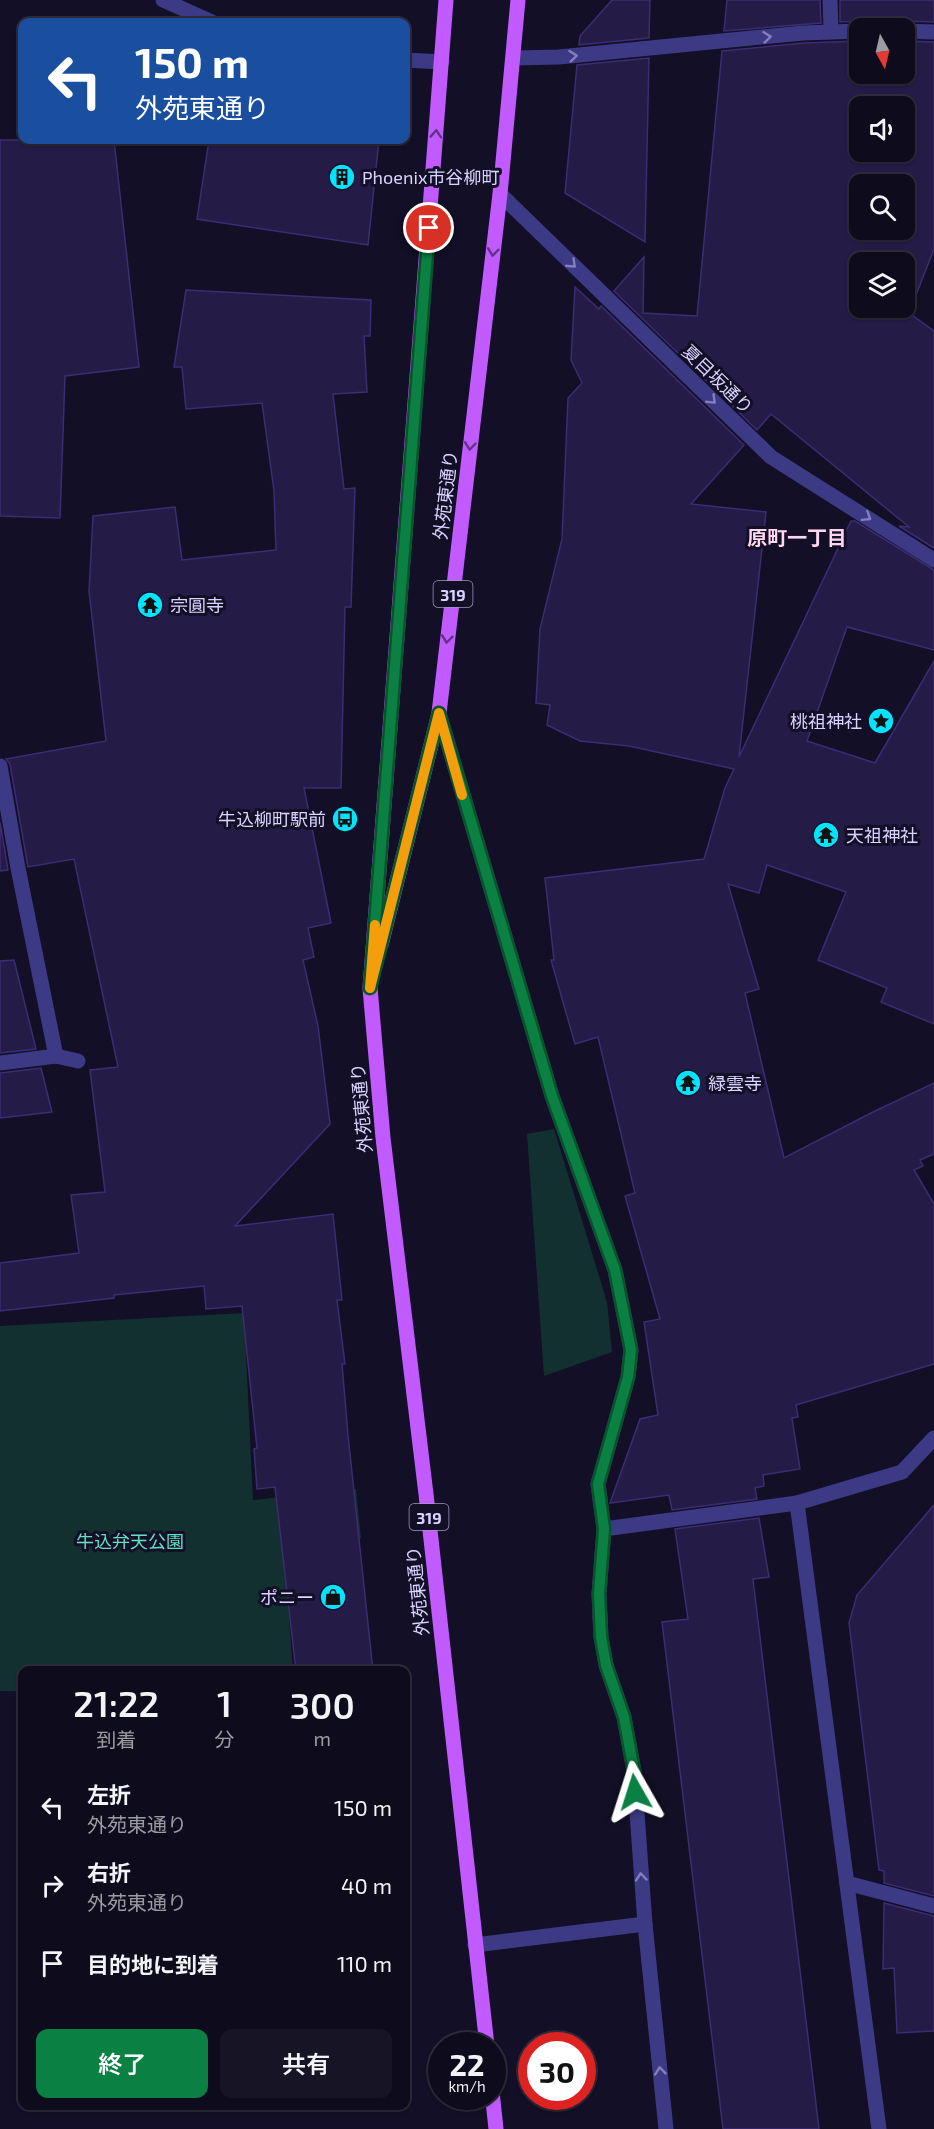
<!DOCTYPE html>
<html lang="ja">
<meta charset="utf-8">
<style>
:root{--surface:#0e0b1c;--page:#171425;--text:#f1f3f6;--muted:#9b9ba3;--line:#2e2b3b;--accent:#0b8043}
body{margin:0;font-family:"Exo 2","Noto Sans JP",sans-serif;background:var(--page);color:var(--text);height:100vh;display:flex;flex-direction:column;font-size:22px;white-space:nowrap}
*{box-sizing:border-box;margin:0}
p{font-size:20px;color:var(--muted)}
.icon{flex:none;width:33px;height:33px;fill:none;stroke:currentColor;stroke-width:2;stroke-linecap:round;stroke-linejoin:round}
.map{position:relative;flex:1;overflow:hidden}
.sheet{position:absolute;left:18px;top:1666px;width:392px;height:444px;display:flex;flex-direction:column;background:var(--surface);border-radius:12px;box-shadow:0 2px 4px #0004,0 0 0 2px var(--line)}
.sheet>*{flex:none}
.top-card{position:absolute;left:18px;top:18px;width:392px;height:126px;border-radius:12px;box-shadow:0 2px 4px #0004,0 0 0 2px var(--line);background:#1a4fa0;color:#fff;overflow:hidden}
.needle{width:39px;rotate:172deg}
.tools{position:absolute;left:849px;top:18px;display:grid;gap:12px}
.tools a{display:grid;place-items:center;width:66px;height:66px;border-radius:12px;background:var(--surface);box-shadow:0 2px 4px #0004,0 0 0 2px var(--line);font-size:30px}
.speed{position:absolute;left:428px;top:2032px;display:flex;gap:12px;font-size:30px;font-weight:700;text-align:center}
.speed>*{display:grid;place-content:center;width:78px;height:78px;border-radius:50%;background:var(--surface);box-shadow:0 2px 4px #0004,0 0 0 2px var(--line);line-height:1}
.speed small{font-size:15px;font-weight:400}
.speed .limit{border:9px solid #d22;background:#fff;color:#111}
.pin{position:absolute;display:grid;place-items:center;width:51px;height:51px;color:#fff;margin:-26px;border:3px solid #fff;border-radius:50%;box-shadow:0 2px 6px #0007}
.me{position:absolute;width:66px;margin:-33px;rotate:354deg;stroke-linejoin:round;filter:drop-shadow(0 0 4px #0008)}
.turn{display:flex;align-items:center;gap:21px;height:126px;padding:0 18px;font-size:27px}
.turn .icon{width:78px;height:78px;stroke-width:2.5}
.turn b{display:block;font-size:42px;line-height:51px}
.eta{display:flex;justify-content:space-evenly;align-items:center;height:102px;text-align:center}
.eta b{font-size:36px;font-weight:600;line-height:42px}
.primary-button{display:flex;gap:12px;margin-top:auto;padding:12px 18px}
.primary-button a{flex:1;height:69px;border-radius:12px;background:var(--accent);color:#fff;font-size:24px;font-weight:600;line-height:69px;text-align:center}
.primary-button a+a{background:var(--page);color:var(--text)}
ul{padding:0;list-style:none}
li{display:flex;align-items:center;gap:18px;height:78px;padding:0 18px}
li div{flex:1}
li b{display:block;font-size:22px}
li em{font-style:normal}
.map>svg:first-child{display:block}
.green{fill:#12302f}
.building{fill:#241b47;stroke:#3b2d73;stroke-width:1.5;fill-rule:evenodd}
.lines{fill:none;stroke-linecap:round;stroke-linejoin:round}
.minor{stroke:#3d3a85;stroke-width:15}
.major{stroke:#c25bff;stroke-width:15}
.oneway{stroke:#837fbc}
.oneway2{stroke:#623188}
.route-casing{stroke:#07532c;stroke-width:15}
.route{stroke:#0b8043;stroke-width:10}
.slow{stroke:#f59e0b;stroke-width:10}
.labels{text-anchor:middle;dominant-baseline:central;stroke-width:6;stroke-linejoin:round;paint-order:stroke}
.shield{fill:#130f26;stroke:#9e99be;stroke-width:1.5}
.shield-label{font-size:16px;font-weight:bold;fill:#d9d4ff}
.poi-label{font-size:18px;fill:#d9d4ff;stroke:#130f26;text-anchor:start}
.street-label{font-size:18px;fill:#d9d4ff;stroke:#130f26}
.park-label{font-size:18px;fill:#5fe0c0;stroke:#130f26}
.neighbourhood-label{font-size:20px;font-weight:bold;fill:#ffd6f0;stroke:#130f26}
</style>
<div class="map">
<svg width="934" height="2129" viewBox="0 0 934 2129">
<rect width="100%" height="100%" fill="#130f26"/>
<g class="green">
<polygon points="554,1129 607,1302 612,1352 544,1376 527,1134"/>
<polygon points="244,1313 253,1500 356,1489 361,1538 284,1548 293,1671 22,1671 22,1691 0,1691 0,1326"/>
</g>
<g class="building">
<polygon points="612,0 650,0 649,38 579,45 580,36"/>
<polygon points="727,0 820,0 821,23 724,31"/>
<polygon points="840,0 934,0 934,22 904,21 899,23 895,28 869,28 865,23 860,21 840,22"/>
<path d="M860,41V74H904V41L934,42V249L909,313L934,331V548L899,526L909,527L771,414L757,430L614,291L644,257L643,313L697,316L722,51L804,43ZM860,106H904V152H860ZM860,184H904V230H860ZM860,262H904V308H860Z"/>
<polygon points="649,58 645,242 565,193 577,65"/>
<polygon points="0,140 114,140 139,367 65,376 60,518 0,516"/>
<polygon points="209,140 379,140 368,245 197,219"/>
<polygon points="575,287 599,309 601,306 744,445 691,504 766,512 739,757 851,521 855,521 934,570 934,650 847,627 807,741 875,763 934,661 934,1024 881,1002 887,988 818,960 846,892 767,865 759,893 728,884 759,989 745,993 784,1158 873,1112 934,1083 934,1154 920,1160 923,1166 914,1170 934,1204 934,1364 796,1405 798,1417 792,1418 800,1469 763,1475 764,1486 755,1488 757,1499 672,1510 669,1495 610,1503 640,1419 658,1415 644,1322 660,1319 625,1196 635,1193 598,1037 575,1044 551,960 554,960 545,878 704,859 725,788 734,769 629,746 580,741 547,725 550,705 536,703 540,629 562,539 568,398 582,383 571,360"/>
<polygon points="186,290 371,300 370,336 364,336 367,392 333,394 344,489 355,488 351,607 345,607 341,788 304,788 331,923 308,928 314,957 303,960 318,1026 330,1124 235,1226 333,1214 342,1300 337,1300 345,1364 342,1364 348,1435 373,1671 296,1671 275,1487 257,1489 254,1449 257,1448 242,1306 206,1309 204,1286 114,1295 114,1298 0,1311 0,1263 79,1253 71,1195 105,1192 90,1070 118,1067 74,859 28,867 10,764 6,759 106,741 89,591 93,516 175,507 182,560 276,550 274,491 262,403 186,409 182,367 174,367"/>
<polygon points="0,822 8,870 0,871"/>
<polygon points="14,960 36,1049 0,1053 0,961"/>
<polygon points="41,1068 52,1112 0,1118 0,1073"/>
<polygon points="934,1505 934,1896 884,1883 884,1871 879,1870 849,1623 857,1595"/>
<polygon points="759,1518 769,1577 753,1579 819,2129 723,2129 662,1622 688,1619 675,1529"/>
<polygon points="884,1903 934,1916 934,2031 897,2033 894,1968 883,1969"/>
</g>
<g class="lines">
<g class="minor">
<polyline points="163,0 212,22"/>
<polyline points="830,0 831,31"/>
<polyline points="904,31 934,32"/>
<polyline points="514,58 559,57 803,33 860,31"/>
<polyline points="405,60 442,62"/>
<polyline points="500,194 771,457 934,560"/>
<polyline points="439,713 552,1096 615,1270 631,1350 628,1377 598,1484 604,1529 599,1594 601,1637 606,1665 624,1717 634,1771 645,1924 666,2129"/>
<polyline points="0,766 18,868 56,1056 0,1063"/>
<polyline points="56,1056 78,1061"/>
<polyline points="797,1503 879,2129"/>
<polyline points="604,1529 797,1503 902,1472 934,1438"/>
<polyline points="847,1883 934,1906"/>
<polyline points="475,1945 645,1924"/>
</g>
<g class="major">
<polyline points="446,0 370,988 383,1138 426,1494 487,2046"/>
<polyline points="381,945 439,713 500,194 518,0"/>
<polyline points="492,2091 496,2129"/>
</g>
</g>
<defs><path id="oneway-chevron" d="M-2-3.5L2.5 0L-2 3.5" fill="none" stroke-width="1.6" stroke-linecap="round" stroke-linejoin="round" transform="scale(1.5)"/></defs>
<g class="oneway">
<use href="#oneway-chevron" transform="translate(767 37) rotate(-6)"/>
<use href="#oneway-chevron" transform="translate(573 56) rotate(-6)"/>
<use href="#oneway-chevron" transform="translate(572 264) rotate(44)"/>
<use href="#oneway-chevron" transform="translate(712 400) rotate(44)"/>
<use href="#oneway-chevron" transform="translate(867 517) rotate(32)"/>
<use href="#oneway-chevron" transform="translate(641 1877) rotate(-95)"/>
<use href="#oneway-chevron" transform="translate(660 2071) rotate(-96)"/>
</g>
<g class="oneway2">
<use href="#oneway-chevron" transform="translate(436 134) rotate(-86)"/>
<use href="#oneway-chevron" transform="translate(493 252) rotate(97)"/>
<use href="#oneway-chevron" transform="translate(470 446) rotate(97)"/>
<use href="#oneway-chevron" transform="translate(447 639) rotate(97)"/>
</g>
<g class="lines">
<g class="route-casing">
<polyline id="route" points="429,228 370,988 439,713 552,1096 615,1270 631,1350 628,1377 598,1484 604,1529 599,1594 601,1637 606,1665 624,1717 634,1771 635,1792"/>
</g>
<use href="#route" class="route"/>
<polyline class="slow" points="375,925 370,988 439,713 462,795"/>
</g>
<defs>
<g id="building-disc" transform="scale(1.35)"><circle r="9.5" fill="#00e5ff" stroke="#130f26"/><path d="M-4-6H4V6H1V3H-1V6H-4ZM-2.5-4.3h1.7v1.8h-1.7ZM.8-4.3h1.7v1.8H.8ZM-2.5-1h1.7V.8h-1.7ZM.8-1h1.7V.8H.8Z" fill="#111"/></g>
<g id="temple-disc" transform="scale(1.35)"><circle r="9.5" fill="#00e5ff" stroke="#130f26"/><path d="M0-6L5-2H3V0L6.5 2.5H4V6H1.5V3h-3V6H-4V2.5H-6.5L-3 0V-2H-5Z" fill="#111"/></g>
<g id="sight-disc" transform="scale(1.35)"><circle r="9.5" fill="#00e5ff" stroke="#130f26"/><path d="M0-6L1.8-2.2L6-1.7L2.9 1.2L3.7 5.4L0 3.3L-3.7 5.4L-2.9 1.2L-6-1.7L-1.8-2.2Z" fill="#111"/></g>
<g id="bus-disc" transform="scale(1.35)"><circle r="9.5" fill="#00e5ff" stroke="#130f26"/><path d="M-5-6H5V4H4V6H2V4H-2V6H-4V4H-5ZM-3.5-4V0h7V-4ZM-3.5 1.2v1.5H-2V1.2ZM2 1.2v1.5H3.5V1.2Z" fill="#111"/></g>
<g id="shop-disc" transform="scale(1.35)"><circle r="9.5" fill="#00e5ff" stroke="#130f26"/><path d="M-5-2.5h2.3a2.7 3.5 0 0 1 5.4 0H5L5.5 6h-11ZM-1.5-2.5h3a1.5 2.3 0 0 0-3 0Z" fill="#111"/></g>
</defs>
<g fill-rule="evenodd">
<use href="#building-disc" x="342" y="177"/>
<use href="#temple-disc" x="150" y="605"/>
<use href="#sight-disc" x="881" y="721"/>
<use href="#bus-disc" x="345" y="819"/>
<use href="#temple-disc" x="826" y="835"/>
<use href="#temple-disc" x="688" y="1083"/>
<use href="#shop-disc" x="333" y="1597"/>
</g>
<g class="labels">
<g class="shield">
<rect x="433.5" y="581" width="39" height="26" rx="4.5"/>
<rect x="409.5" y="1504" width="39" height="26" rx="4.5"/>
</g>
<g class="shield-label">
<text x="453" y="594">319</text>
<text x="429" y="1517">319</text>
</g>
<g class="poi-label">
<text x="362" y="177">Phoenix市谷柳町</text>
<text x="170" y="605">宗圓寺</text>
<text x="862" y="721" text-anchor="end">桃祖神社</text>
<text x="326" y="819" text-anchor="end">牛込柳町駅前</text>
<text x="846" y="835">天祖神社</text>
<text x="708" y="1083">緑雲寺</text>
<text x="314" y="1597" text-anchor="end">ポニー</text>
</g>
<g class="street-label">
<text transform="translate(718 379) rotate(44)">夏目坂通り</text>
<text transform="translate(445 495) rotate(-83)">外苑東通り</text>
<text transform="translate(361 1108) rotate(-95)">外苑東通り</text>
<text transform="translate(417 1591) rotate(-96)">外苑東通り</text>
</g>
<g class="park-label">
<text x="130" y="1541">牛込弁天公園</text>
</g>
<g class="neighbourhood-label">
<text x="797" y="537">原町一丁目</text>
</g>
</g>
</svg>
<div class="tools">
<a><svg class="needle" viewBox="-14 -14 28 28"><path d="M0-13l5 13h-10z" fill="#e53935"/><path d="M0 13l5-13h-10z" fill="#9b9ba3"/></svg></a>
<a><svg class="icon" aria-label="sound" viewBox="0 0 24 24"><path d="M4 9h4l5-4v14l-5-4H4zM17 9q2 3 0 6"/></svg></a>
<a><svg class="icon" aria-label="search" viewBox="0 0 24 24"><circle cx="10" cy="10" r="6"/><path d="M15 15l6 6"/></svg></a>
<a><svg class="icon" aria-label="layers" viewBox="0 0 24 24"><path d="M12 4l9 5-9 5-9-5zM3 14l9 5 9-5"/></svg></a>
</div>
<div class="speed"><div>22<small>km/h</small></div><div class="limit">30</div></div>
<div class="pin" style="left:429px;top:228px;background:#d93025"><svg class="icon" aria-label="arrive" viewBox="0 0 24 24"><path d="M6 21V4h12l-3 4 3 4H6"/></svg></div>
<svg class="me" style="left:635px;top:1792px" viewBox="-20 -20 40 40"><path d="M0-17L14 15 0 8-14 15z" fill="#0b8043" stroke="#fff" stroke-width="4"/></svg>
<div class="top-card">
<div class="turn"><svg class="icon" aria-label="left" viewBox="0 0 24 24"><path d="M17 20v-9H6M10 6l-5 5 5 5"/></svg><div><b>150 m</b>外苑東通り</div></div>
</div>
<section class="sheet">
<div class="eta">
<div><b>21:22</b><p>到着</p></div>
<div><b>1</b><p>分</p></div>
<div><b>300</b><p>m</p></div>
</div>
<ul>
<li><svg class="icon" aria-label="left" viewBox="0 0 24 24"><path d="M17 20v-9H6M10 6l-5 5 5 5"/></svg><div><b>左折</b><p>外苑東通り</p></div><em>150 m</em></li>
<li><svg class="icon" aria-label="right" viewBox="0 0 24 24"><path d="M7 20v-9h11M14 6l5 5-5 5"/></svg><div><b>右折</b><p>外苑東通り</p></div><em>40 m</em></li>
<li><svg class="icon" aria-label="arrive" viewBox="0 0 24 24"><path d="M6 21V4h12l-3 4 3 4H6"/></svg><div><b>目的地に到着</b></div><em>110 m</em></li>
</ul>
<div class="primary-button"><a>終了</a><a>共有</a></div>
</section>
</div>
